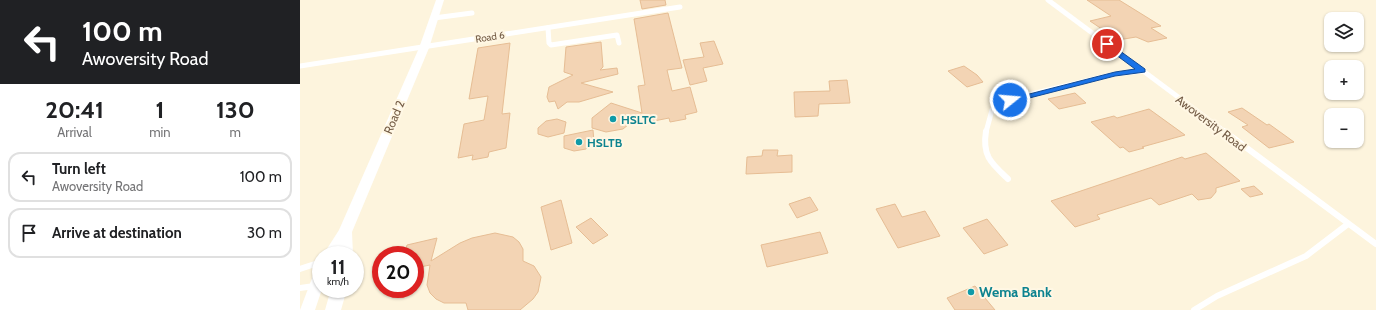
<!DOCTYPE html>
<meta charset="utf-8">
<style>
:root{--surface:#fff;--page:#f2f2f2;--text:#202124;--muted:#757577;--line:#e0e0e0}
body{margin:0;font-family:Cabin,sans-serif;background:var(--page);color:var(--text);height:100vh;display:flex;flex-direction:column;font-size:15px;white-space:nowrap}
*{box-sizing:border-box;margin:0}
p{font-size:13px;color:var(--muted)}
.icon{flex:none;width:22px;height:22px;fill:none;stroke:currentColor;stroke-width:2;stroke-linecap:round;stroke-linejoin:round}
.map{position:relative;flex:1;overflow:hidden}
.side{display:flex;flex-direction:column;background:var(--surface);width:300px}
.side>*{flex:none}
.hud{background:#202124;color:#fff;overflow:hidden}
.fabs{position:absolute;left:1024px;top:12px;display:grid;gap:8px}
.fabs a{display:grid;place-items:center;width:40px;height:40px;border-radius:8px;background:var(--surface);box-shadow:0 1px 3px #0004;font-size:20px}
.speed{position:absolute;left:12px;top:246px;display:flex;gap:8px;font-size:20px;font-weight:700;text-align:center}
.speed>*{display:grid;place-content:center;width:52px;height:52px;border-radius:50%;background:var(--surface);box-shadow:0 1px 3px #0004;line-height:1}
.speed small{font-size:10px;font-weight:400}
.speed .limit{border:6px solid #d22;background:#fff;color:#111}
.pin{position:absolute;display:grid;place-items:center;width:34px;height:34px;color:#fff;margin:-17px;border:2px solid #fff;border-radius:50%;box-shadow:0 1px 4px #0007}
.me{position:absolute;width:44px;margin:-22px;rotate:73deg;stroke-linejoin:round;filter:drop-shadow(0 0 3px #0008)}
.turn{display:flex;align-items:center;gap:14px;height:84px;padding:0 16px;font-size:18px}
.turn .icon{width:52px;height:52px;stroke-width:2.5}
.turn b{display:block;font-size:28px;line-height:34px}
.eta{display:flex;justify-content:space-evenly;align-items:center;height:68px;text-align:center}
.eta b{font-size:24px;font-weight:700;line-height:28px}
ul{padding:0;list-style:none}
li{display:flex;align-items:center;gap:12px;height:50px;margin:0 8px 6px;padding:0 8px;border:2px solid var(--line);border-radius:12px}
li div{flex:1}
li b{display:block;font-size:15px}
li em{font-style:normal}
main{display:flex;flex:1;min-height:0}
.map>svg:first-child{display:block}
.building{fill:#f3d4b4;stroke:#e6bd94}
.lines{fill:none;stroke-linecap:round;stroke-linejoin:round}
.lane-far1{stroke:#fff;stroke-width:5}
.lane{stroke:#fff;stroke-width:6}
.street{fill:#fff;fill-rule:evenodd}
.route{fill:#1a73e8;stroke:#114b97}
.culture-dot{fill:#0f9aa8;stroke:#fff7e4;stroke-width:1.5}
.labels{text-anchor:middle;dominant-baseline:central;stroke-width:4;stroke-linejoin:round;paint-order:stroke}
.far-street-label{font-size:10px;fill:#735b45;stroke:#fff7e4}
.street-label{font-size:12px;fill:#735b45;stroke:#fff7e4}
.culture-label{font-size:12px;font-weight:bold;fill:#0d838f;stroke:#fff7e4;text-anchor:start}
.near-culture-label{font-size:14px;font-weight:bold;fill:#0d838f;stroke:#fff7e4;text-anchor:start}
</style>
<main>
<section class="side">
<div class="hud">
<div class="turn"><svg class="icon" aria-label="left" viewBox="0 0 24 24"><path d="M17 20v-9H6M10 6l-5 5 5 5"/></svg><div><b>100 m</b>Awoversity Road</div></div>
</div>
<div class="eta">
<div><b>20:41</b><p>Arrival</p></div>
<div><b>1</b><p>min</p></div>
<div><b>130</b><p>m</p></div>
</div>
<ul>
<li><svg class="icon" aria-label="left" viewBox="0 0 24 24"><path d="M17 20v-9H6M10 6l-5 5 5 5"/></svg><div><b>Turn left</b><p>Awoversity Road</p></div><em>100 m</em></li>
<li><svg class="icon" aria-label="arrive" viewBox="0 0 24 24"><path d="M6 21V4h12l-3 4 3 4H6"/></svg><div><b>Arrive at destination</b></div><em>30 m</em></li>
</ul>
</section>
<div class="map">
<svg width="1076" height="310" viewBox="0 0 1076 310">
<rect width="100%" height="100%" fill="#fdf4dd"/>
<g class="building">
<polygon points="340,0 365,0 366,5 342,9"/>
<polygon points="787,0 819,0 861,26 851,28 867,38 848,42 836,37 818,40 790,21 811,16"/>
<polygon points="368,13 382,68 367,70 372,91 390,87 397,112 385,115 386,119 370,122 369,118 349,122 349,117 334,120 323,129 306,132 292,128 292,118 311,103 342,113 338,86 345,85 334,19"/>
<polygon points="414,41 423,64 403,68 407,81 390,85 383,60 404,57 400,43"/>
<polygon points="301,42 303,67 300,70 317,68 318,74 281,83 313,92 279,102 267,102 258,109 255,101 249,102 247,97 249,87 273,75 264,72 266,47"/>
<polygon points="210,43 202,114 210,113 206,148 189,152 188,157 172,160 173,155 158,158 164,124 184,120 188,96 169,99 178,48"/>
<polygon points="664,66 677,75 683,82 667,87 648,71"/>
<polygon points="547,80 550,103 519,104 518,116 495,117 494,92 530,91 529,81"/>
<polygon points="775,93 786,103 759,109 748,99"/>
<polygon points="942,108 967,125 969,124 994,142 969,148 942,127 948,125 928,112"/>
<polygon points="849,109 885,135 842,147 844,148 829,152 823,147 820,148 791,122 814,116 817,118"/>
<polygon points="257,119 266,122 264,133 248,137 238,134 238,128 246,121"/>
<polygon points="293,130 294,142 286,149 274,151 264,148 264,136"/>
<polygon points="463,150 478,150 477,156 492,155 492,172 446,174 447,157 462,156"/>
<polygon points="906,153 940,181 916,188 916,192 911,198 898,200 892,194 859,205 851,198 797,215 800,219 775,227 751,201 882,157 885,159"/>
<polygon points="954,186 963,194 950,197 941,189"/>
<polygon points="510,197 518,210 497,218 489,204"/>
<polygon points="261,200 272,243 251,250 241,207"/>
<polygon points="595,204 602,217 625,211 640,236 598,248 576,209"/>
<polygon points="291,218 308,235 293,244 276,227"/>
<polygon points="687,219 708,245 684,254 663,228"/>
<polygon points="520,232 528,253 467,267 461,245"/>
<polygon points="195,233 213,237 219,242 223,249 223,261 234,266 241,277 238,292 233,299 220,310 168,310 166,303 144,303 136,299 130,293 127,285 130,265 115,268 115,255 104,255 107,245 137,238 131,261 160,243 172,238"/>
<polygon points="675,286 695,310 655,310 647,298"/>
</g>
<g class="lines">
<g class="lane-far1">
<polyline points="748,0 925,132"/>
<polyline points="134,18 172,13"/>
<polyline points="248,28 249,43 251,45 317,35 319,43"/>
<polyline points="0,66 380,7"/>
<polyline points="686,132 692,110 719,97 815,74 842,71"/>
</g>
<g class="lane">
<path d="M686,131C682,156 691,163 708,179"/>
<polyline points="924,131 1076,244"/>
<polyline points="0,269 21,262"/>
<polyline points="0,288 21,285"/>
<polyline points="894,310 917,296 1006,256 1048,224"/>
</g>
<g class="street">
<polygon points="136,0 144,0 129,48 52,232 53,255 39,255 39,253 38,255 23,255 39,230 119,48"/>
<polygon points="21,267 21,289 22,289 15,310 0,310 14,273 16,269"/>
<polygon points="31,289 47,289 41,310 25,310"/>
</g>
</g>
<polygon class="route" points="804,43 809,43 845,69 845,72 815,76 710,103 706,100 815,72 835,69 804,46"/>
<g class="culture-dot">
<circle cx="313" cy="119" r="4"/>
<circle cx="279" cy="142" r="4"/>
<circle cx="671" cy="292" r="4"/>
</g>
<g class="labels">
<g class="far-street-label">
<text transform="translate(190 37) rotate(-9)">Road 6</text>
</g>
<g class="street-label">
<text transform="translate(94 117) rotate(-67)">Road 2</text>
<text transform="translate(911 123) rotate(37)">Awoversity Road</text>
</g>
<g class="culture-label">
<text x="321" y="119">HSLTC</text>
<text x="287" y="142">HSLTB</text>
</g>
<g class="near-culture-label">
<text x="679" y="292">Wema Bank</text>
</g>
</g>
</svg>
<div class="fabs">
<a><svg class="icon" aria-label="layers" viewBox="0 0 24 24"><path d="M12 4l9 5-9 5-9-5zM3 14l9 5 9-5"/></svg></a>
<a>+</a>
<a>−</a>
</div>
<div class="speed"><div>11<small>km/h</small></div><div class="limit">20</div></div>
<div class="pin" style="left:807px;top:44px;background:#d93025"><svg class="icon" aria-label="arrive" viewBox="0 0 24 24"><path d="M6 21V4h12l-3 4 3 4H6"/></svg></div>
<svg class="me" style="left:710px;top:100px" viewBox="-20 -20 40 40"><circle r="17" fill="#1a73e8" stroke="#fff" stroke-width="3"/><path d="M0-11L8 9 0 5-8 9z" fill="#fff"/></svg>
</div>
</main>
